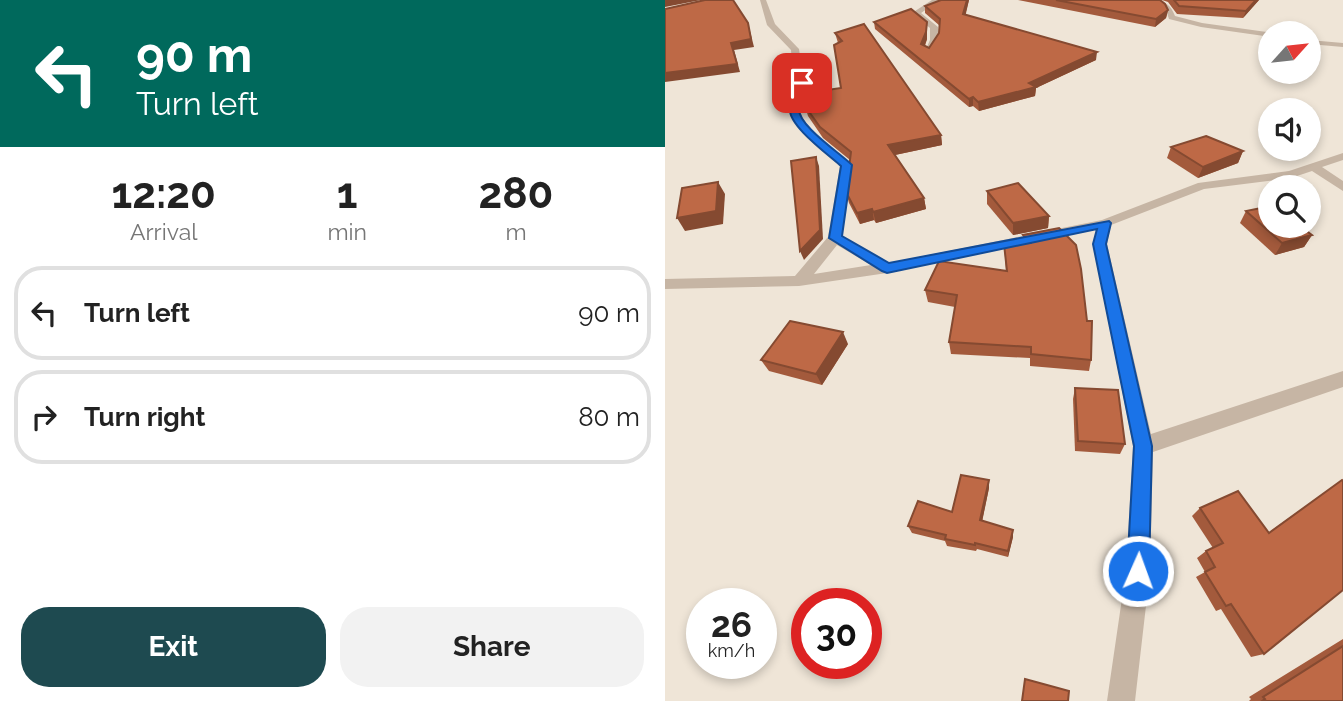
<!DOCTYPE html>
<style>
:root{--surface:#fff;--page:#f2f2f2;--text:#222;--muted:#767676;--line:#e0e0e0;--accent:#1e4a50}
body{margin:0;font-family:Raleway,sans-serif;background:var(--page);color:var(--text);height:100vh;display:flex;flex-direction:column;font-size:26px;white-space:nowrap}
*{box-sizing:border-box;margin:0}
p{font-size:23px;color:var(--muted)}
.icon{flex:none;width:38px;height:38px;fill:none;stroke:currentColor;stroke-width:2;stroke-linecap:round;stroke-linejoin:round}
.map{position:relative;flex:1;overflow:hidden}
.side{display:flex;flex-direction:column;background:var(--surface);width:665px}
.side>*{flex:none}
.hud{background:#00695c;color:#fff;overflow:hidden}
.needle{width:46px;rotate:63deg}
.tools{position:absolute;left:593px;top:21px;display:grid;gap:14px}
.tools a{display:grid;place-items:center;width:63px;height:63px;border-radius:50%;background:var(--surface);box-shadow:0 4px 10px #0003;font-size:35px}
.speed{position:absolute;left:21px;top:588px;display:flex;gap:14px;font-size:35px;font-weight:700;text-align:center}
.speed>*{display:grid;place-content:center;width:91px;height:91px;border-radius:50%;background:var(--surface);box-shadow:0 4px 10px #0003;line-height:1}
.speed small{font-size:18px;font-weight:400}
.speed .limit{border:10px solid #d22;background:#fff;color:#111}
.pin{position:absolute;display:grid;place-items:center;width:60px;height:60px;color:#fff;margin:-30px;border-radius:14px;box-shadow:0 4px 10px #0006}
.me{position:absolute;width:77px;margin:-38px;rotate:2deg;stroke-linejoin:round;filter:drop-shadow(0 0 5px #0008)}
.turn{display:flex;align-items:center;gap:24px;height:147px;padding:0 21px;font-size:32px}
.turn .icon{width:91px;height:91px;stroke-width:2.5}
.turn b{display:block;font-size:49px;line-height:60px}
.eta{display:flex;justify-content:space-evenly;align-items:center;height:119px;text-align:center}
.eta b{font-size:42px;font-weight:700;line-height:49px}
.cta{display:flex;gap:14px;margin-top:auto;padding:14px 21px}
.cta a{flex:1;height:80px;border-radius:28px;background:var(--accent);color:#fff;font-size:28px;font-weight:700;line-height:80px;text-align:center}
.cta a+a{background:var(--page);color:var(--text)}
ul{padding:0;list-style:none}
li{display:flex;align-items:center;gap:21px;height:94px;margin:0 14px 10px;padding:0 7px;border:4px solid var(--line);border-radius:28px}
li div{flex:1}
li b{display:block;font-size:26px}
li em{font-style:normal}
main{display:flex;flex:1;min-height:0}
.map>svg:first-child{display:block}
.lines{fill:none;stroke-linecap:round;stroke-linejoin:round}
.street{fill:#c6b5a4;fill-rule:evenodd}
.wall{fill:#a35a3c}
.shaded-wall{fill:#854a31}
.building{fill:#be6946;stroke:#854a31;stroke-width:2}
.route{fill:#1a73e8;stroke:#114b97;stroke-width:2}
</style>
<main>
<section class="side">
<div class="hud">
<div class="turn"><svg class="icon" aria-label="left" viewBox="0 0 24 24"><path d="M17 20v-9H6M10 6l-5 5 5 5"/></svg><div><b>90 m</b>Turn left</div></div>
</div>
<div class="eta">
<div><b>12:20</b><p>Arrival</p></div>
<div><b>1</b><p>min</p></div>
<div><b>280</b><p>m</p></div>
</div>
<ul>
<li><svg class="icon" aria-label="left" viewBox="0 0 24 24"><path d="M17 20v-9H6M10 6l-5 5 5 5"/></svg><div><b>Turn left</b></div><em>90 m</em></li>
<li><svg class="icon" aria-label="right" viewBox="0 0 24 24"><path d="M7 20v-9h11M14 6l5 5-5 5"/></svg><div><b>Turn right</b></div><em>80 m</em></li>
</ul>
<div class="cta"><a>Exit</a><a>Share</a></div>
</section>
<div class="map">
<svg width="678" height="701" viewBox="0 0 678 701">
<rect width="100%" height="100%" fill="#efe5d7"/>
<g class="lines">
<g class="street">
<path d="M95,0H101L110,24L134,49L138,76L144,88C141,94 135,101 135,108C135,129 174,151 187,165L177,236L224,263L437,220L533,183L624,171L678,153V160L657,167L678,181V191L647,171L626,178L539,189L446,225L442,244L486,434L678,371V387L488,452L485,571L470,701H442L461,571L468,446L428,244L432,229L222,273L134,286L0,289V279L130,276L163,237L175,166C161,154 124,128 125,108C125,101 131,94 134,88L128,76L126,50L102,25ZM172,245L206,265L149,274Z"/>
<polygon points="267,0 275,0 256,13 273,27 273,40 264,54 260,51 265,40 265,28 247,13"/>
<path d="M488,0C499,0 506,5 510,16L537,23L608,33H606V37L536,27L504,19L501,10Z"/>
<polygon points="644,40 678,43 678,47 644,44"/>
</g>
</g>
<g class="wall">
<polygon points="276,0 304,0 300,15 431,60 371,88 370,96 314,111 308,106 304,107 210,29 209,22 262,29 262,39 260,46 264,48 274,33 275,26 260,13 260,6"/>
<polygon points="353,0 495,0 503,10 501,18 490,27"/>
<polygon points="497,0 594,0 578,18 512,14 503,2"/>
<polygon points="170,33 276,135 277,145 230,155 259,198 261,209 211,223 209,220 195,224 184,203 181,192 185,160 158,138 143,116 140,106 152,101 149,92 176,88 173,43"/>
<polygon points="506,147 578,151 573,163 533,178 502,158"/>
<polygon points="322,191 384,216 383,228 348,235 322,204"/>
<polygon points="581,211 642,231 647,235 639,247 610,255 575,223"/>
<polygon points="358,235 422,321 426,360 424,371 365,366 365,358 286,354 284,342 290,307 263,302 260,290 341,271 339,244 358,243"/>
<polygon points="183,344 157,385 104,371 96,360"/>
<polygon points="410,388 460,444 455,454 410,451 408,399"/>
<polygon points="677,480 599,654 586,657 556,609 551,611 531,577 540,572 532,558 541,551 548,548 527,516 535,508 603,533"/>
<polygon points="324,488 317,521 348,537 343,557 312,549 311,551 282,546 280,541 247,533 243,526 287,512"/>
<polygon points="678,639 678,701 584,701 586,699 584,697"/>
</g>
<g class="shaded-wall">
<polygon points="0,0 36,0 0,7"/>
<polygon points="302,0 304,0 299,22 298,14"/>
<polygon points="591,0 594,0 578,18 581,11"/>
<polygon points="503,10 501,18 490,27 491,19"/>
<polygon points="262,22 262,39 257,52 256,44"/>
<polygon points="83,23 89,47 69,50 75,72 0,82 0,73"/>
<polygon points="432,52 431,60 371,88 370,96 314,111 313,102 364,83"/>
<polygon points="308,97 308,106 304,107 304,99"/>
<polygon points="276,135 277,145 225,156 223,145"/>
<polygon points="578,151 573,163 533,178 538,167"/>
<polygon points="151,157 154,166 158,239 139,260 135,251"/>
<polygon points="53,182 60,194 58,224 20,231 12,218"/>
<polygon points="259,198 261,209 211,223 208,212"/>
<polygon points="207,209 209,220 195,224 192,213"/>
<polygon points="384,216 383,228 348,235 348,223"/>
<polygon points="644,227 638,237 647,235 639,247 610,255 617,243 639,229"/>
<polygon points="178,332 183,344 157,385 151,374"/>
<polygon points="324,480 324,488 316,527 315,520"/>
<polygon points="348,530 348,537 343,557 343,551"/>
</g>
<g class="building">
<polygon points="40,0 68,0 83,23 86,39 66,43 72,64 0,73 0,9"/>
<polygon points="276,0 302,0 298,14 432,52 364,83 371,87 313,102 308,97 304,99 209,22 246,9 262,22 261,32 256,44 264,48 274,33 275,19 260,6"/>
<polygon points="391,0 495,0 500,4 503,10 491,19"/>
<polygon points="509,0 591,0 581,11 514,6"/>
<polygon points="199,24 276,135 223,145 259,198 208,212 207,209 192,213 181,192 186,152 155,127 140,106 156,99 149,92 176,88 169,45 177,41 170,33"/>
<polygon points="541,136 578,151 538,167 506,147"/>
<polygon points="151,157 155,230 135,251 126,161"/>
<polygon points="53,182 51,211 12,218 17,188"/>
<polygon points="353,183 384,216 348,223 322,191"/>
<polygon points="606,206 606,226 642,226 644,227 639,229 647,235 617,243 581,211"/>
<polygon points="394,228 411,245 416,269 422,321 427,321 426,360 366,354 366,347 284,342 292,295 260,290 274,261 342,271 339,244 365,243 358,235"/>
<polygon points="125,321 178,332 151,374 96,360"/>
<polygon points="410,388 453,390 460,444 413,441"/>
<polygon points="296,475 324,480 315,520 348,530 343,551 310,543 310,545 280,539 281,535 243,526 253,501 287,512"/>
<polygon points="677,480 678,481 678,590 599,654 566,604 561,606 540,572 550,567 541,551 558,543 535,508 573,491 604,533"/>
<polygon points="678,646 678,701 597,701 600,699 598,697"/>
<polygon points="360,679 404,691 403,701 357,701"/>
</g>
<path class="route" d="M137,80L143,88C141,94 135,102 134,108C132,125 175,153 187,165L177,236L224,263L444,221L446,223L441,244L487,446L484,571L481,579L473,582L465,579L462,571L469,446L428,244L432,229L222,273L217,271L164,238L176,166C164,155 122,125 125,108C126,102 132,94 135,88L132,83Z"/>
</svg>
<div class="tools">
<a><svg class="needle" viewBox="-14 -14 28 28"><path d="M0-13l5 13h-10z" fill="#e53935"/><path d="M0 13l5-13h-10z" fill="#767676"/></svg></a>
<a><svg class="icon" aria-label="sound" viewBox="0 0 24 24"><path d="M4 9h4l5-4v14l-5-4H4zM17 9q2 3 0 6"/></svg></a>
<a><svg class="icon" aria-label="search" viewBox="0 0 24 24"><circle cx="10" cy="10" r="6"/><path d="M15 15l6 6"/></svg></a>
</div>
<div class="speed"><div>26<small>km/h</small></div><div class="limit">30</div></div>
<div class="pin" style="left:137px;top:83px;background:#d93025"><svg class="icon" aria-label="arrive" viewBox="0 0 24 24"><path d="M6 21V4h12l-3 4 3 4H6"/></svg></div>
<svg class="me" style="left:473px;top:571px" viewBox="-20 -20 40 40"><circle r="17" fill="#1a73e8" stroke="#fff" stroke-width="3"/><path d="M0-11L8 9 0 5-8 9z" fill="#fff"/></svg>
</div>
</main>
